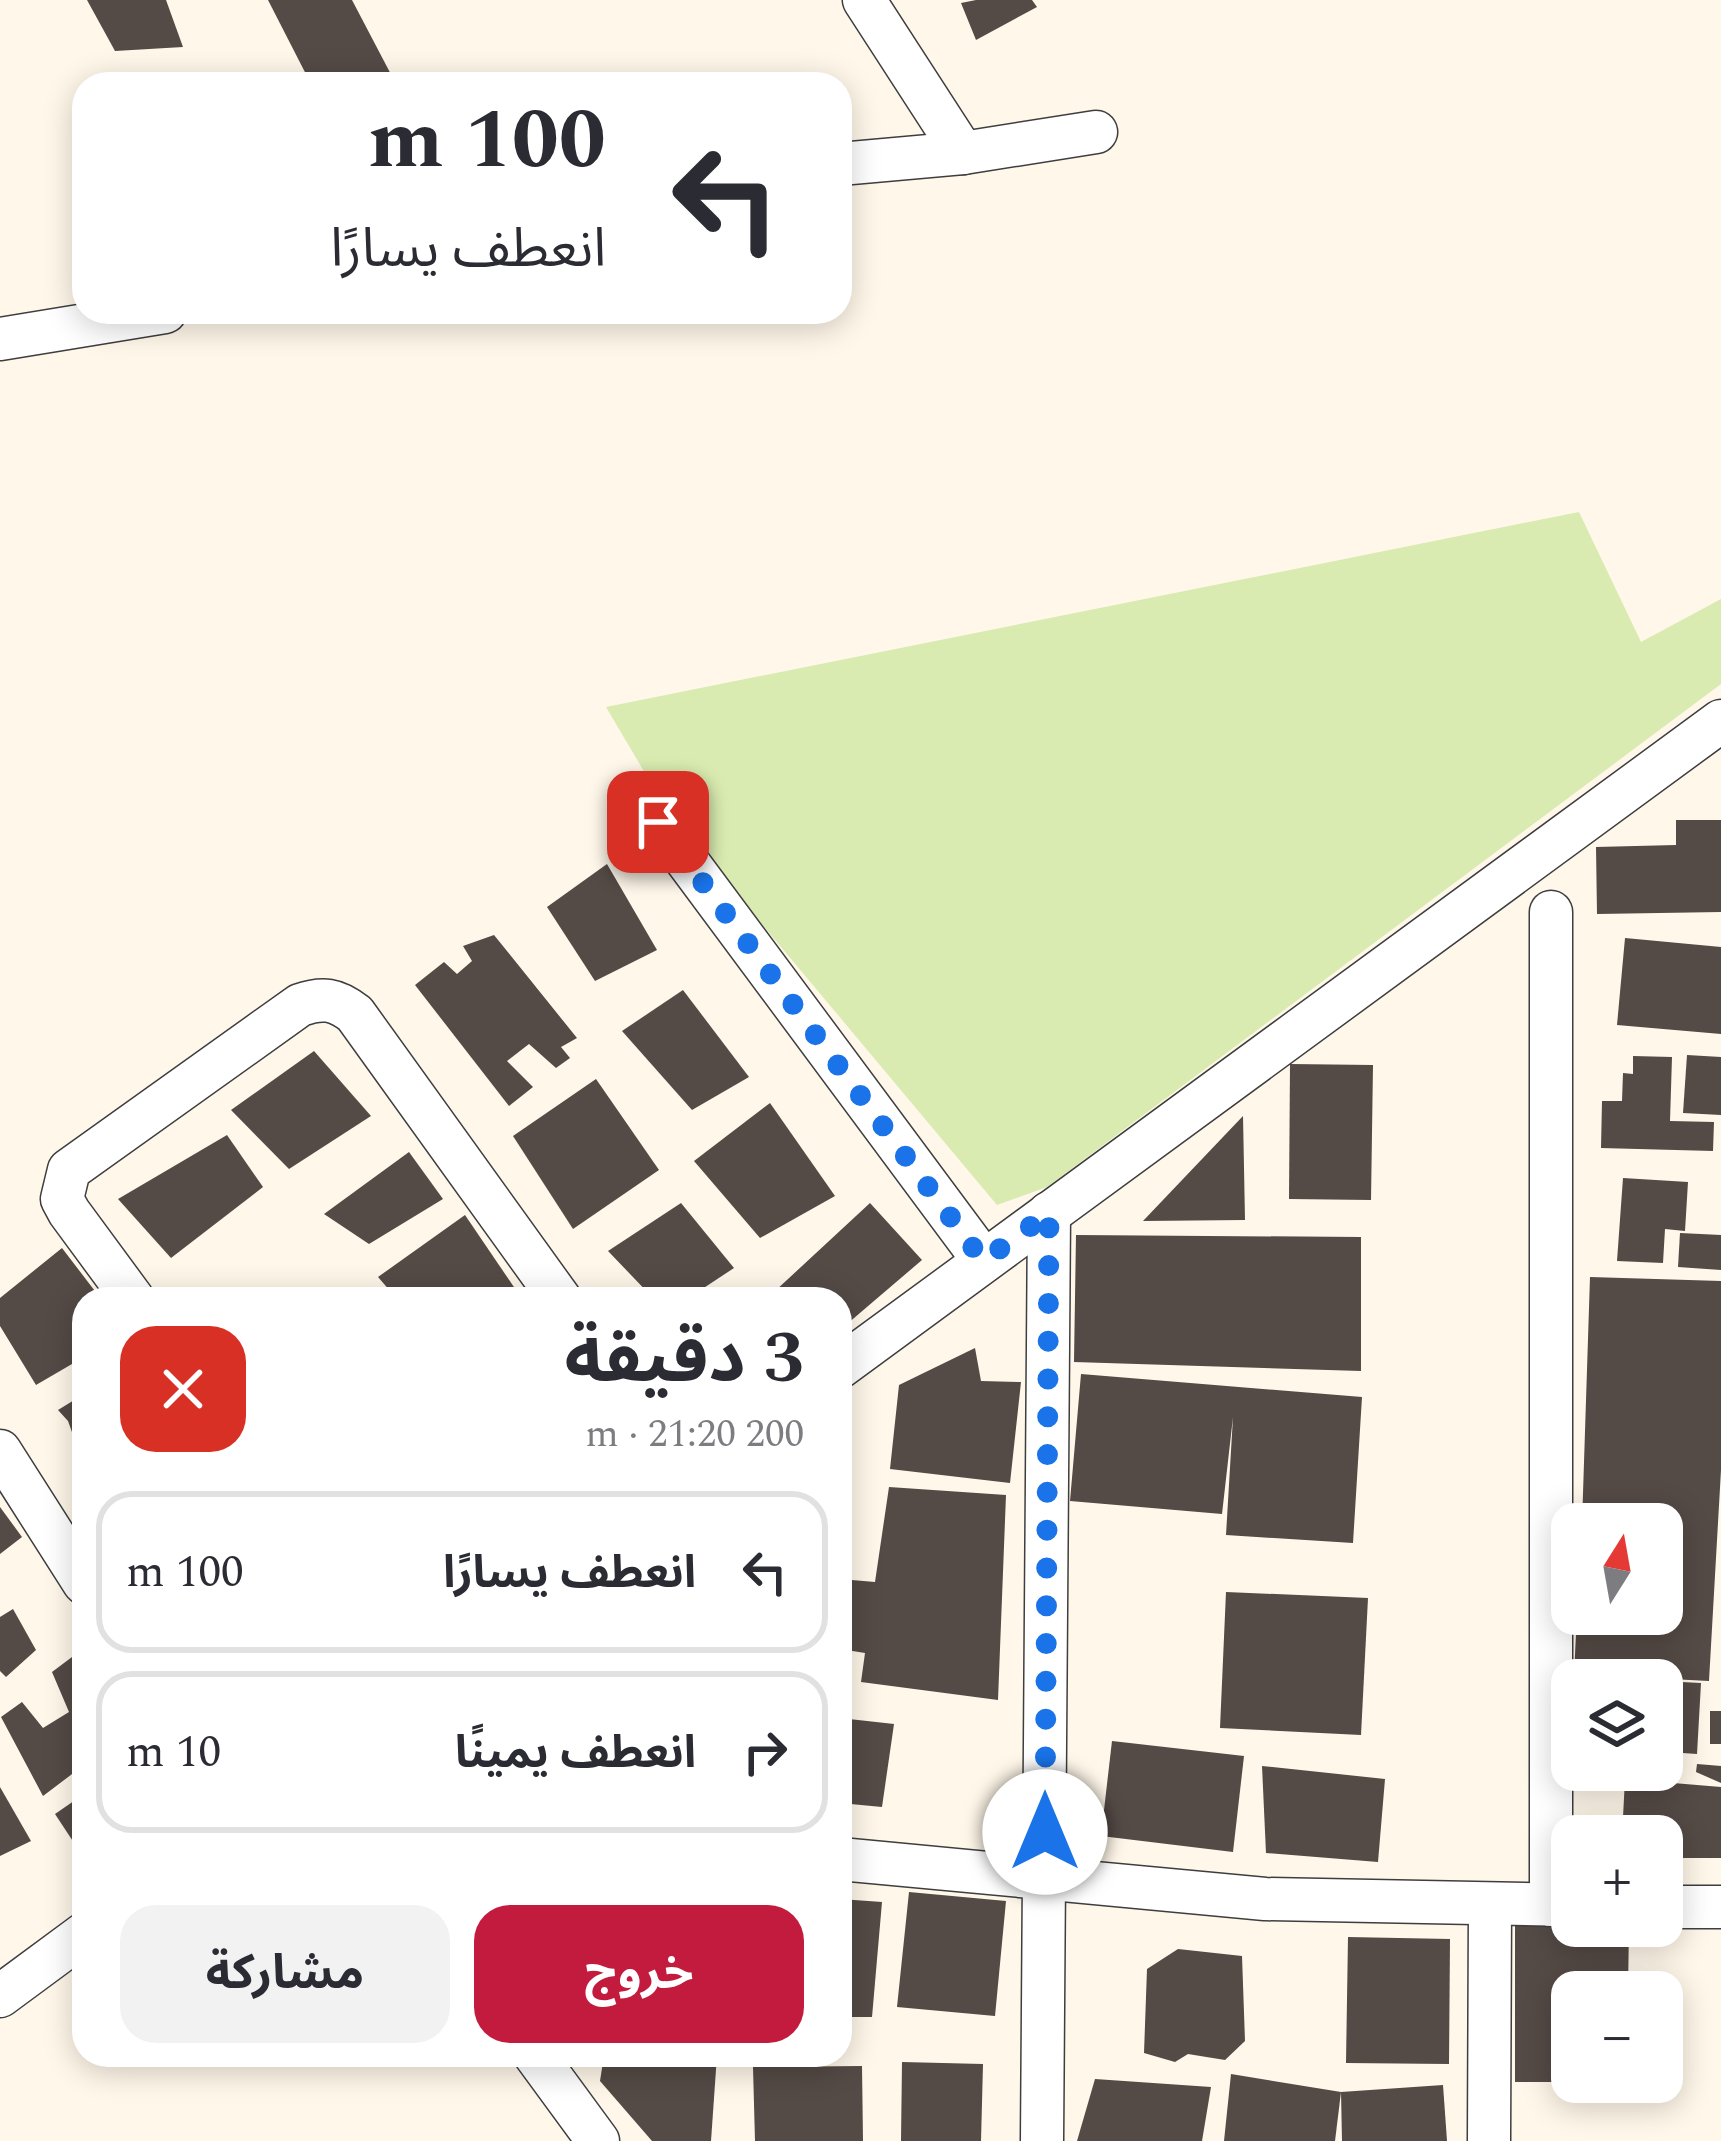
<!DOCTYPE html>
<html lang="ar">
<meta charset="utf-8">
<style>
:root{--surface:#fff;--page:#f2f2f3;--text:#2b2b33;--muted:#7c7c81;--line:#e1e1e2;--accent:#c31b3e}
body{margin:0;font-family:Spectral,"Noto Sans Arabic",serif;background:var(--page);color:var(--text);direction:rtl;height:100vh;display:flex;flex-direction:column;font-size:45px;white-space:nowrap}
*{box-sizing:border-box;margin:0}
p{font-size:39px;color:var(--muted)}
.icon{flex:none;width:66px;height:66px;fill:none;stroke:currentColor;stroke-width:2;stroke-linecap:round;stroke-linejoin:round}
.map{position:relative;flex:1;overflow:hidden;direction:ltr}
.sheet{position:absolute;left:72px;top:1287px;width:780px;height:780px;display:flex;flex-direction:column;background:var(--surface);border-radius:36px;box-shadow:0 6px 30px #0003;direction:rtl}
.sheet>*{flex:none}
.banner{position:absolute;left:72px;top:72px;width:780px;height:252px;border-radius:36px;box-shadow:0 6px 30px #0003;direction:rtl;background:#fff;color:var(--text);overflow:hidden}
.needle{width:78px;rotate:11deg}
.fabs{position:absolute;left:1551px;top:1503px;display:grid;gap:24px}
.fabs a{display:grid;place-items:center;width:132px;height:132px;border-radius:24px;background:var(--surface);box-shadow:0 6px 30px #0003;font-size:60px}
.pin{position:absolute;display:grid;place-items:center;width:102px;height:102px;color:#fff;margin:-51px;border-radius:24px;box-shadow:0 6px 18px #0006}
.me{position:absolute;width:132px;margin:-66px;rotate:0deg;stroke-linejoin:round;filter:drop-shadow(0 0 9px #0008)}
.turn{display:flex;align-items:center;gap:42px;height:252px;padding:0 48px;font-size:54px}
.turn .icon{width:156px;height:156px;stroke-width:2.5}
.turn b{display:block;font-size:84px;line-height:102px}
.round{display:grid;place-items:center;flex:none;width:126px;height:126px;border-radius:36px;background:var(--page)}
.headline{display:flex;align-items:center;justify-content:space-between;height:204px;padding:0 48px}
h1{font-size:72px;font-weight:700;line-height:90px}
.primary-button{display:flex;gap:24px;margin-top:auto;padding:24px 48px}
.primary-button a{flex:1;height:138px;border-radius:36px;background:var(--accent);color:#fff;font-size:48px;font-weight:700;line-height:138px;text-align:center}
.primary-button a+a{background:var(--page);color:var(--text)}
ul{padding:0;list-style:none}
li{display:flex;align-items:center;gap:36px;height:162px;margin:0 24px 18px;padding:0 24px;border:6px solid var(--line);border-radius:36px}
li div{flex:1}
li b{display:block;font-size:45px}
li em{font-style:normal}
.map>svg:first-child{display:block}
.green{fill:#d9ebb0}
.building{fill:#544a46}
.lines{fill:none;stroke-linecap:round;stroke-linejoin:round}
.minor-casing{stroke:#3e3e3e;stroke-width:45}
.minor{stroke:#fff;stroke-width:42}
.route{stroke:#1a73e8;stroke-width:21;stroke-dasharray:0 37.8}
</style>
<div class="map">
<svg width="1721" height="2141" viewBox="0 0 1721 2141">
<rect width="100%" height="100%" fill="#fff7e9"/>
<polygon class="green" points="1579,512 1641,642 1721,599 1721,684 1047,1187 997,1205 668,812 606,707"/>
<g class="building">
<polygon points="87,0 166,0 183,47 115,51"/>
<polygon points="268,0 352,0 396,84 311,84"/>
<polygon points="976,0 1032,0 1037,7 976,40 961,3"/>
<polygon points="1676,820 1721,820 1721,912 1597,914 1596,847 1676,845"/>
<polygon points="607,864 657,950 595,981 547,907"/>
<polygon points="494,935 577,1038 561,1047 570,1058 556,1068 529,1044 507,1061 533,1087 509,1106 415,985 444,962 457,974 472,961 463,946"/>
<polygon points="1625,938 1721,947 1721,1034 1617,1025"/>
<polygon points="683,990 749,1077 692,1110 622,1031"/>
<polygon points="314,1051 371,1116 289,1169 231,1110"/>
<polygon points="1687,1055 1721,1057 1721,1115 1683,1113"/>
<polygon points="1633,1056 1672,1057 1670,1121 1714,1122 1713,1151 1601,1148 1602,1101 1622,1101 1623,1073 1633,1074"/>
<polygon points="1290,1064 1373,1065 1371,1200 1289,1199"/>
<polygon points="596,1079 659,1170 573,1229 513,1136"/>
<polygon points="770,1103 835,1196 760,1238 694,1161"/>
<polygon points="1243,1116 1245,1220 1143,1221"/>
<polygon points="227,1135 263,1187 171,1258 118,1199"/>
<polygon points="409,1152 443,1199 369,1244 324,1214"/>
<polygon points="1623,1178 1688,1182 1685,1231 1665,1229 1663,1263 1617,1261"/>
<polygon points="681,1203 734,1268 687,1299 654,1299 608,1251"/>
<polygon points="870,1203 922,1260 840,1330 840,1299 780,1299 774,1292"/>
<polygon points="465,1215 520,1296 397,1299 378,1277"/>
<polygon points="1680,1233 1721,1235 1721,1270 1678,1267"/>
<polygon points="1076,1235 1361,1237 1361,1371 1074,1362"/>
<polygon points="62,1248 101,1299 84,1299 84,1357 36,1385 0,1326 0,1298"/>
<polygon points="1590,1277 1721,1281 1721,1470 1709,1681 1574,1674 1577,1614 1662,1614 1662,1524 1582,1524"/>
<polygon points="975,1348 981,1381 1021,1382 1010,1483 890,1469 899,1385"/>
<polygon points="1081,1374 1362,1397 1353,1543 1226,1535 1233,1417 1222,1514 1070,1501"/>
<polygon points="84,1394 84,1462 83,1463 68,1421 58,1410"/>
<polygon points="889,1487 1006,1495 998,1700 861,1682 865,1653 840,1649 840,1579 875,1582"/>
<polygon points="0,1507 22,1537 0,1554"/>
<polygon points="1226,1592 1368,1598 1361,1735 1220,1728"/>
<polygon points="13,1609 36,1650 6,1677 0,1671 0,1617"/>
<polygon points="84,1648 84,1765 43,1796 1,1717 22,1702 43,1728 69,1712 52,1672"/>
<polygon points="1662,1681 1701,1683 1697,1754 1668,1752 1669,1741 1662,1740"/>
<rect x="1710" y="1711" width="11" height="33"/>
<polygon points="840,1718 894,1724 882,1807 840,1803"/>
<polygon points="1112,1741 1244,1756 1233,1852 1101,1836"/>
<polygon points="1697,1764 1721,1766 1721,1783 1696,1772"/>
<polygon points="1262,1766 1385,1779 1378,1862 1266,1853"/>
<polygon points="1625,1779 1721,1787 1721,1858 1662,1858 1662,1836 1622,1836"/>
<polygon points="0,1787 31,1841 0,1856"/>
<polygon points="84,1794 84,1858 55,1814"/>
<polygon points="909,1892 1006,1901 995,2016 897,2007"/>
<polygon points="840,1899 882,1902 872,2017 840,2017"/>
<polygon points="1515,1922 1629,1926 1628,1992 1572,1992 1572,2082 1515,2082"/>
<polygon points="1348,1937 1450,1939 1449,2064 1346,2063"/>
<polygon points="1178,1949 1242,1956 1245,2041 1225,2060 1188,2054 1175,2062 1144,2053 1147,1969"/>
<polygon points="604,2055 717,2055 711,2141 652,2141 600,2081"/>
<polygon points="902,2062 983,2064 981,2141 901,2141"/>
<polygon points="862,2066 863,2141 755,2141 753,2067"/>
<polygon points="1231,2074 1341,2092 1335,2141 1224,2141"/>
<polygon points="1095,2079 1211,2087 1202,2141 1077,2141"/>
<polygon points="1443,2085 1447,2141 1342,2141 1341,2092"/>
</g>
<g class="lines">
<g class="minor-casing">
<g id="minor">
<polyline points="864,0 963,153"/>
<polyline points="840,164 963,153 1096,132"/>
<polyline points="0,339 165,312"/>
<polyline points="658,822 984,1261"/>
<path d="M133,1299L69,1212L62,1199L69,1170L300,1005C323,997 336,999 355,1014L560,1299"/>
<polyline points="840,1367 1721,721"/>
<polyline points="0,1451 84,1583"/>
<polyline points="840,1859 1265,1899 1572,1905"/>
<polyline points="1551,1905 1551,912"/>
<polyline points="1662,1907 1721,1907"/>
<polyline points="0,1996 84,1934"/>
<polyline points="535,2055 598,2141"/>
<polyline points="1042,2141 1049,1213"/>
<polyline points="1489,2141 1490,1905"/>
</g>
</g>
<use href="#minor" class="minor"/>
</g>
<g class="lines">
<polyline class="route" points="658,822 983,1261 1049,1213 1045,1832"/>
</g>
</svg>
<div class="fabs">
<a><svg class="needle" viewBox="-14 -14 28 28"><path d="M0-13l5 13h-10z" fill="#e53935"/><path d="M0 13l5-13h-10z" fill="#7c7c81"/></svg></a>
<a><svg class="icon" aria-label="layers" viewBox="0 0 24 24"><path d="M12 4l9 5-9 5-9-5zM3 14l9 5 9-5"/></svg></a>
<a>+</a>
<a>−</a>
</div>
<div class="pin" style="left:658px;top:822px;background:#d93025"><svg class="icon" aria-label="arrive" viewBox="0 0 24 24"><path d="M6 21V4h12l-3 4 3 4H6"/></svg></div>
<svg class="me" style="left:1045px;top:1832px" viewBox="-20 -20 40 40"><circle r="19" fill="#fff"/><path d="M0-13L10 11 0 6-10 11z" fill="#1a73e8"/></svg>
<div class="banner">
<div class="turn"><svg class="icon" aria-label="left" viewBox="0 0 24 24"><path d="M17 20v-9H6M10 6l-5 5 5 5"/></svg><div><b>100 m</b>انعطف يسارًا</div></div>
</div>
<section class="sheet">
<div class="headline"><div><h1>3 دقيقة</h1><p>200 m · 21:20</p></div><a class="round" style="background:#d93025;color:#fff"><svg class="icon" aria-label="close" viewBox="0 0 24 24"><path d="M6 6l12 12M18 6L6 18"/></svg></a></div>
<ul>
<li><svg class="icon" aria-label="left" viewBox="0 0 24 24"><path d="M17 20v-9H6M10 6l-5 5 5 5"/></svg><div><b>انعطف يسارًا</b></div><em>100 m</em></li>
<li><svg class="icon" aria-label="right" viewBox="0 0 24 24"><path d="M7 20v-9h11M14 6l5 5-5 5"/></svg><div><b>انعطف يمينًا</b></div><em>10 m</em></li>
</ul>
<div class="primary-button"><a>خروج</a><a>مشاركة</a></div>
</section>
</div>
